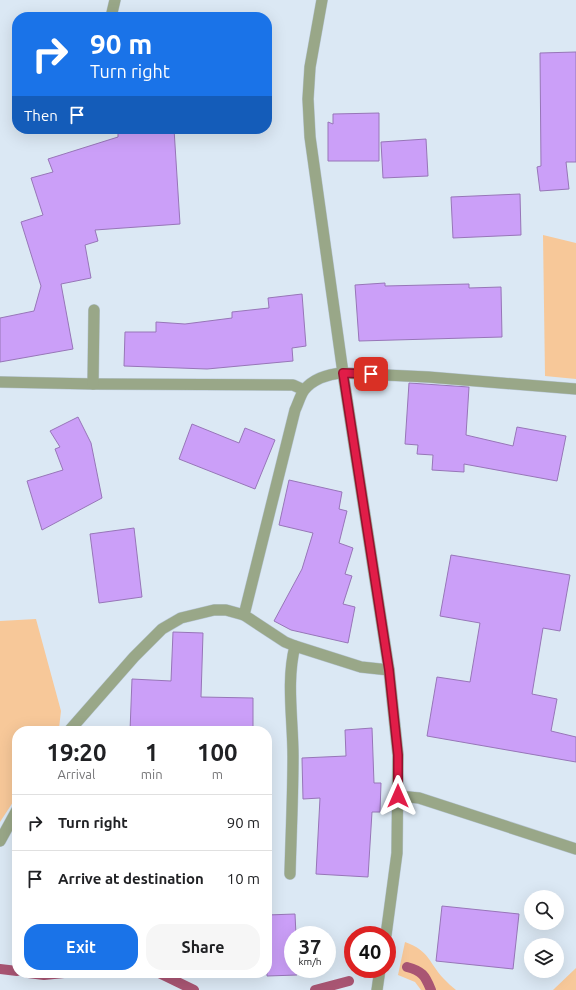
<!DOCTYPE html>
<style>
:root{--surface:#fff;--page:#f6f6f6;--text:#202124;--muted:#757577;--line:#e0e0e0;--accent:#1a73e8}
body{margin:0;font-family:Ubuntu,sans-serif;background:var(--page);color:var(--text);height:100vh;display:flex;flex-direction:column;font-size:15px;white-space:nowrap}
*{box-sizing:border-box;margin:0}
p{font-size:13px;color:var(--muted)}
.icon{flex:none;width:22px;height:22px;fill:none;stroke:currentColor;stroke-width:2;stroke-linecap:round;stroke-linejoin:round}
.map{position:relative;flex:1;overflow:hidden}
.side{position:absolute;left:12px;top:726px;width:260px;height:252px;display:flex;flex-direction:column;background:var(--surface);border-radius:16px;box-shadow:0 4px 16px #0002}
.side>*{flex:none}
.hud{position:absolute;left:12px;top:12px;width:260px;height:122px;border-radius:16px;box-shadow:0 4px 16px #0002;background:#1a73e8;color:#fff;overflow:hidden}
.buttons{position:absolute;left:524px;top:890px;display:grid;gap:8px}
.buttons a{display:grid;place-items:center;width:40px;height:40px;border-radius:50%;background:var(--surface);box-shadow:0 4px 16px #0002;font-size:20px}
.speed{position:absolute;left:284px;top:926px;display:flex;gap:8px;font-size:20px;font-weight:700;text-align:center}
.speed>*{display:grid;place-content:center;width:52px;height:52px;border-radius:50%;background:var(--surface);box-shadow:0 4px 16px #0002;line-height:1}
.speed small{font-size:10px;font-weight:400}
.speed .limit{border:6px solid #d22;background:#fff;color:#111}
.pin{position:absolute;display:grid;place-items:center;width:34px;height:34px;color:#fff;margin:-17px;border-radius:8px;box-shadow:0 2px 6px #0006}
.me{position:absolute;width:44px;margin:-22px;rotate:0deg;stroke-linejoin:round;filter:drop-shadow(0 0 3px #0008)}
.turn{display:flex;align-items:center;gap:14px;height:84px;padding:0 12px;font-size:18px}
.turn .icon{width:52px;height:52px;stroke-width:2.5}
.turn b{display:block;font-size:28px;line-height:34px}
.then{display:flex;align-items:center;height:38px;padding:0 12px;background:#0003;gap:8px;font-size:15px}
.eta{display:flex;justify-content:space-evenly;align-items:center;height:68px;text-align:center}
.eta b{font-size:24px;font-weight:600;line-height:28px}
.action{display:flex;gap:8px;margin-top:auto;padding:8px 12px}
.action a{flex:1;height:46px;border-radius:16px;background:var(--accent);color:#fff;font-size:16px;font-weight:600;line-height:46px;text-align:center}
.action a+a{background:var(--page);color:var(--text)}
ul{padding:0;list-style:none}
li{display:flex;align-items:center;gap:12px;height:56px;padding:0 12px;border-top:1px solid var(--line)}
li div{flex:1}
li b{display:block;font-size:15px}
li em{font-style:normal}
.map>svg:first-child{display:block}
.green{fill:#f7c899}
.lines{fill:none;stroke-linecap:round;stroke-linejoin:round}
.stream{stroke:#a95573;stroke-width:10}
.building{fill:#cb9ff8;stroke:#9776b8}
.service-casing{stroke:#b7c6d4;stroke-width:12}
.minor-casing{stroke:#b7c6d4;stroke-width:12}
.tertiary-casing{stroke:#b7c6d4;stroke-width:12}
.service{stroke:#99a788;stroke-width:11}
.minor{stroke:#99a788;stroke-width:11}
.tertiary{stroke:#99a788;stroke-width:11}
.route-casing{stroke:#92132f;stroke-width:10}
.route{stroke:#e11d48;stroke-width:7}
</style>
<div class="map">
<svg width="576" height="990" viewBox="0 0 576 990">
<rect width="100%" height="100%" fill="#dbe8f4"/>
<g class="green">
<polygon points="543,235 576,243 576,379 545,376"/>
<polygon points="36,619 61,711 59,728 57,731 17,731 17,796 0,822 0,621"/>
<path d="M405,942C430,951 428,962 444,979C448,983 452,987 456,990H421L415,982L398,975Z"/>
<polygon points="576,968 576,990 553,990"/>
</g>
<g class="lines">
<g class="stream">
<path d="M407,967C422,971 425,975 431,990"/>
<polyline points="0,969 17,971"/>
<polyline points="28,973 44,975 64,973"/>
<polyline points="159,973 194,990"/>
<polyline points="315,990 349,981"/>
</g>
</g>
<g class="building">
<polygon points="576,52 576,162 566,162 569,189 540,191 537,167 541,166 540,53"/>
<polygon points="379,113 379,161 328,161 328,122 333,124 333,114"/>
<polygon points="118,129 174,129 180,224 95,230 98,241 85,245 91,278 61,284 73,349 0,362 0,318 34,311 41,286 21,222 43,215 31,178 53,172 48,159 118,137"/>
<polygon points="426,139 428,176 383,178 381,142"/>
<polygon points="520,194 521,235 453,238 451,197"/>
<polygon points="385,283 385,286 469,284 469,288 501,287 502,337 359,341 355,285"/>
<polygon points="302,294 306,346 292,348 293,361 207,369 124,366 125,332 156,332 156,322 185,324 232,318 232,312 269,308 268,298"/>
<polygon points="409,383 469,387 466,435 513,446 517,427 566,436 557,481 464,464 464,472 432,470 433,455 417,454 418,445 405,444"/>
<polygon points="78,417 91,443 102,498 42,530 27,481 63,470 55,449 60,447 50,431"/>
<polygon points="192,424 239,443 245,428 275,440 255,489 179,459"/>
<polygon points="289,480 342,492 339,509 347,511 339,543 353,548 345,574 352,576 343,604 355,607 348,643 291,630 274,621 302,569 313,533 279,525"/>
<polygon points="134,528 142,597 99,603 90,534"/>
<polygon points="451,555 570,575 560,631 543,628 532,694 557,699 551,731 576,737 576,762 427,736 437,677 470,682 480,623 440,616"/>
<polygon points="173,632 203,633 201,697 253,698 253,731 130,731 132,679 171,681"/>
<polygon points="372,728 374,783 381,783 380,812 372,812 368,877 316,874 320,798 303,799 302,758 346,756 345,730"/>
<polygon points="442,906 519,914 513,969 436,961"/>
<polygon points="295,914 296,935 293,935 293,969 297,969 297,975 267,976 267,915"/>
</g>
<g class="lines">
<g class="service-casing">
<g id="service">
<polyline points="111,17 115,0"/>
<polyline points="343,373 428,377 576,389"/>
<polyline points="0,382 93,384 293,385 304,390"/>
<polyline points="93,384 94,310"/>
<polyline points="69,731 134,657 162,629 181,618 214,610 226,610 244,615"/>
<polyline points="399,796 419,798 576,849"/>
<polyline points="0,841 17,810"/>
<path d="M290,874C291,835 293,795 293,756C293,720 286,681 295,646"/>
</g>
</g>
<g class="minor-casing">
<path id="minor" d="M343,373C329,374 314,378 304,390C300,396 298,404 295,410L244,615L285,642L295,646L361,667L389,670"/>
</g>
<g class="tertiary-casing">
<g id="tertiary">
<polyline points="322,0 310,67 308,99 310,137 343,373 389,670 398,755 397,853 386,935"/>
<polyline points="377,990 380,969"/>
</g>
</g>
<use href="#service" class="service"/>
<use href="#minor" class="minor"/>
<use href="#tertiary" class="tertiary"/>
</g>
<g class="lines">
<g class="route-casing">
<polyline id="route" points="371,374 343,373 389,670 398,755 398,796"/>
</g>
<use href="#route" class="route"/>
</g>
</svg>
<div class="buttons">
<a><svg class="icon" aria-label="search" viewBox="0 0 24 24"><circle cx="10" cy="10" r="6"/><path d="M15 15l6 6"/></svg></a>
<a><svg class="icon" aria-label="layers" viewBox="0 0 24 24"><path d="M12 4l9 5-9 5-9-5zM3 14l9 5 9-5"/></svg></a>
</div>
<div class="speed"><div>37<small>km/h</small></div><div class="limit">40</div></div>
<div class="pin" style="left:371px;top:374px;background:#d93025"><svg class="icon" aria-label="arrive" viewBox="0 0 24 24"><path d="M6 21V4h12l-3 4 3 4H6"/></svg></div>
<svg class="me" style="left:398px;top:796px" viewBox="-20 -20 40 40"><path d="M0-17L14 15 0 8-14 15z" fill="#e11d48" stroke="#fff" stroke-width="4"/></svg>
<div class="hud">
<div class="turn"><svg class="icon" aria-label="right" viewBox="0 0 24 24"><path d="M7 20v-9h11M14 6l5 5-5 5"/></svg><div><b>90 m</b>Turn right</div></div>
<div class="then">Then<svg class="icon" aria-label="arrive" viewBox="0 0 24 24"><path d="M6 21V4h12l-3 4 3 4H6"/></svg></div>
</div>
<section class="side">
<div class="eta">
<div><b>19:20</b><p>Arrival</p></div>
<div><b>1</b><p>min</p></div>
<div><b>100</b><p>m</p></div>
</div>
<ul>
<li><svg class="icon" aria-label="right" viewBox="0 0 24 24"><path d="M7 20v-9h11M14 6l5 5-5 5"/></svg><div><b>Turn right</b></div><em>90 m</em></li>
<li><svg class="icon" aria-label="arrive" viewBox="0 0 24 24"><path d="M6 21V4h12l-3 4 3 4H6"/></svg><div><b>Arrive at destination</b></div><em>10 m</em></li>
</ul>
<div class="action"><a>Exit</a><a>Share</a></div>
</section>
</div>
